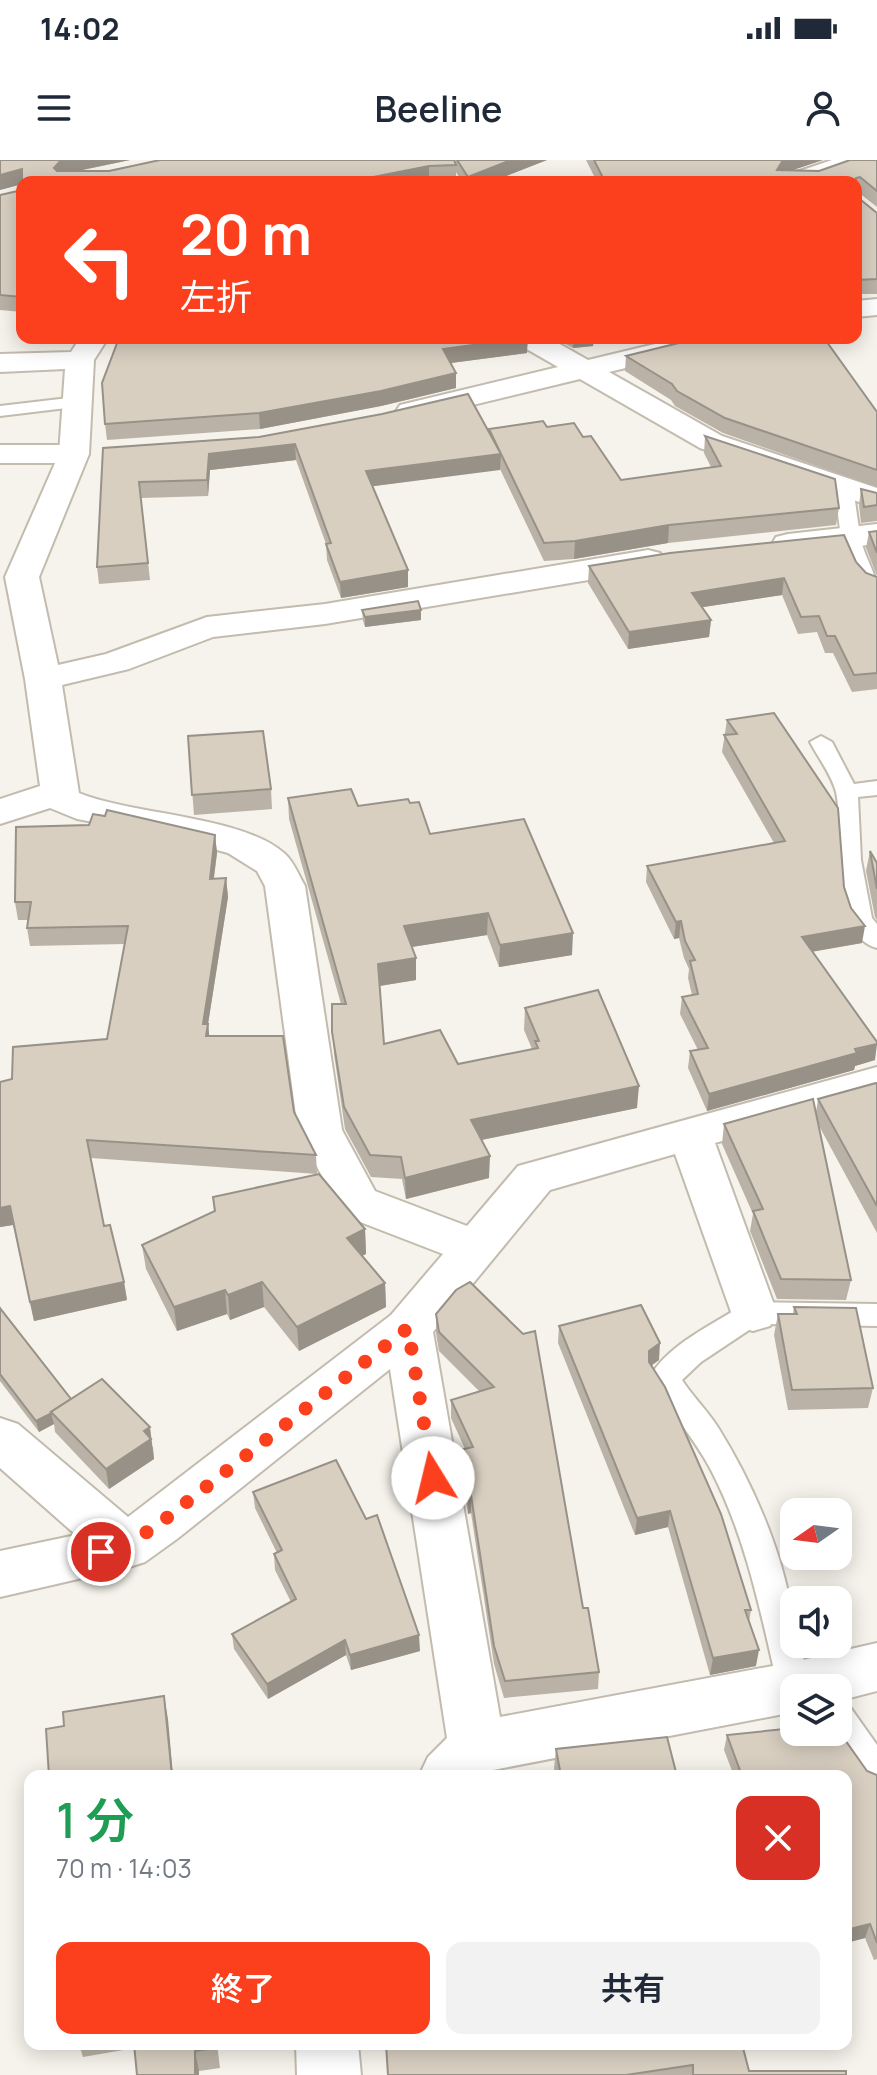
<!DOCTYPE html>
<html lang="ja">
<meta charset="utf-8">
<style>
:root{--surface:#fff;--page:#f2f2f3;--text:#1f2937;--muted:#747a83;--accent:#fc3f1d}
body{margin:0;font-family:Manrope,"Noto Sans JP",sans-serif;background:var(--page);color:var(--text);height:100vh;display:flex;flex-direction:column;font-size:30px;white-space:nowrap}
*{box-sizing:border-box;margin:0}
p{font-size:26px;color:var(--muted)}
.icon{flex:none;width:44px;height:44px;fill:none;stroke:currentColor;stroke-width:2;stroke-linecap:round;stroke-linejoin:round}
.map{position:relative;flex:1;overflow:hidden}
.panel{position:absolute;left:24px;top:1610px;width:828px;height:280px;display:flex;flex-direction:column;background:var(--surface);border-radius:16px;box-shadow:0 4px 20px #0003}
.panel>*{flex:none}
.hud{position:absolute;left:16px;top:16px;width:846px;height:168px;border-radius:16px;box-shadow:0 4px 20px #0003;background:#fc3f1d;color:#fff;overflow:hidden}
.needle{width:52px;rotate:256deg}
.buttons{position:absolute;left:780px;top:1338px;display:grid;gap:16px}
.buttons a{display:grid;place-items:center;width:72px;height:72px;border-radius:16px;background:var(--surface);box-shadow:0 4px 20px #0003;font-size:40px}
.pin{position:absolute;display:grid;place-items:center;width:68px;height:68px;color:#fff;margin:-34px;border:4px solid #fff;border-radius:50%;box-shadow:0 2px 8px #0007}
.me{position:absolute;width:88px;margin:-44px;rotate:351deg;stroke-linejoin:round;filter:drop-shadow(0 0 6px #0008)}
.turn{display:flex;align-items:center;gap:28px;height:168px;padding:0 32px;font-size:36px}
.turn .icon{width:104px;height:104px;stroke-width:2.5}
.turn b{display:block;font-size:56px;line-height:68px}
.round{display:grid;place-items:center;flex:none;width:84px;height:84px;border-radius:16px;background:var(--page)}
.summary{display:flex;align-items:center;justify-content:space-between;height:136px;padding:0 32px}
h1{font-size:48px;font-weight:600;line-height:60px;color:#1e9e55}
.cta{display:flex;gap:16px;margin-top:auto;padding:16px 32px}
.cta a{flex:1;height:92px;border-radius:16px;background:var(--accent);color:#fff;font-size:32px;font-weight:600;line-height:92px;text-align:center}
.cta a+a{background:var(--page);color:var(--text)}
.status{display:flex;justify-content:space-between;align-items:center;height:56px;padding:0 40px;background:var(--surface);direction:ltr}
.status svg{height:22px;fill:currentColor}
header{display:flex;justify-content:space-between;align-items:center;height:104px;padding:0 32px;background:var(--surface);font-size:36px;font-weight:600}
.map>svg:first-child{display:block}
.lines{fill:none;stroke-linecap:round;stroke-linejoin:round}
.service-casing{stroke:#c2bbae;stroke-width:4}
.minor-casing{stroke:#c2bbae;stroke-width:4}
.tertiary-casing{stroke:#c2bbae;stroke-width:4}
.service{fill:#fff;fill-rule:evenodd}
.minor{fill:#fff;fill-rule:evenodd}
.tertiary{fill:#fff;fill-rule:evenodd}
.wall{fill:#bab2a6}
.shaded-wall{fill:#979187}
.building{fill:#d8cfc1;stroke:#979187;stroke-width:2}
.route{stroke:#fc3f1d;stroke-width:14;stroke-dasharray:0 25.2}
</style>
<div class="status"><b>14:02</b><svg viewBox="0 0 49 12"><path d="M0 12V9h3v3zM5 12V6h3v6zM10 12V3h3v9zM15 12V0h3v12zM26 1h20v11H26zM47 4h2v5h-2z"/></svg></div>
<header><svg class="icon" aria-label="menu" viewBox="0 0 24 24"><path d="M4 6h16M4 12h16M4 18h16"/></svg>Beeline<svg class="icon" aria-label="person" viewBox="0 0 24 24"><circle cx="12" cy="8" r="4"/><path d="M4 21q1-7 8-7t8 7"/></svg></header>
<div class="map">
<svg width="877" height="1915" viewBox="0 0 877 1915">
<rect width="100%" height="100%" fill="#f6f3ec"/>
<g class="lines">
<g class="service-casing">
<g id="service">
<polygon points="77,237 86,242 83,246 0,256 0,246"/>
<path d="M844,321L853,327C856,346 858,366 862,384C867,402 877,414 877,432C840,423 839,357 835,327Z"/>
<path d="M821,576L832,582L854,624L877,621V635L858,637L861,700L872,758L877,764V788C826,774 845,670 836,632C832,616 818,597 810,582Z"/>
<path d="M753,1142L877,1144V1166L758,1164L701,1202L682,1220C693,1237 708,1251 719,1269C755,1327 794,1415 794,1484H800L810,1527L794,1528V1542L782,1537L778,1527C761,1454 746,1377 711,1310C694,1277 668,1250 650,1217C667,1185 714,1164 743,1145Z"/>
<polygon points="838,1543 850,1547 877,1585 877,1628 865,1624 829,1572 838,1572"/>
</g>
</g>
<g class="minor-casing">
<g id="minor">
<polygon points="832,0 868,0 865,5 816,22 778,22 782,17"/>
<polygon points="877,139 877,155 856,157 856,141"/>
<path d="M80,178H108L94,200L89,294L39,417L58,505L106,494L207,457L325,444L648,390L660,393L664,400L660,407L648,410L325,464L213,477L129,509L62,525L79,633C133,655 244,656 285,694C294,702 299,716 305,726L342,970L375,1031L467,1066L518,1006L877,907V937L715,983L777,1153L770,1166L753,1171L736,1166L675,994L550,1030L433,1172L500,1557L794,1502L877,1483V1531L838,1541V1528H794V1552L493,1610L486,1616H419L428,1597L447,1578L390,1209L177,1379L145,1402L126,1408L0,1437V1391L76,1375L0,1308V1258L18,1264L128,1357L391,1155L443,1094L342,1055L298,970L265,726L257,711L228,693L158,674L77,659L50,648L0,664V639L40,626L25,519L5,417L59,294L65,209L0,212V194L71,192Z"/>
<polygon points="514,178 549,178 588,200 680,178 730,178 726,184 609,212 722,276 877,328 877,348 700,288 580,219 411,260 400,257 396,251 400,245 558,207 518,184"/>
<polygon points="877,364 877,384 788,394 776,391 772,384 776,377 788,374"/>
<polygon points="296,1884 358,1884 361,1915 297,1915"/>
</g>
</g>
<g class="tertiary-casing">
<polygon id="tertiary" points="0,285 74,285 85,287 89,294 85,301 74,303 0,303"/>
</g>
<use href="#service" class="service"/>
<use href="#minor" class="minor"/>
<use href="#tertiary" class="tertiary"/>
</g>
<g class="wall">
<polygon points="0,0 130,0 78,11 109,11 160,0 547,0 491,22 462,22 456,12 456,19 429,21 22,24 0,30"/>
<polygon points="586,0 823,0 793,10 819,11 877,0 877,47 858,32 856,32 856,22 597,22"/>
<polygon points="22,30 22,152 0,150 0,35"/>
<polygon points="856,34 856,36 877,53 877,134 856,134"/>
<polygon points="119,178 527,193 451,203 456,228 381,246 260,269 107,280 105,264"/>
<polygon points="554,178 594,178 593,186 573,188"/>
<polygon points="626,196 877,252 877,327 723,273 675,246 671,240 625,211"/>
<polygon points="547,267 583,277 621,320 711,307 704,293 705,276 839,348 836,365 668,383 574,399 544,401 500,309 373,326 408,410 408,427 341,438 327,400 326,384 296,300 210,310 208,336 141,338 150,420 99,424 97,407 103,288 489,273 489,269"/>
<polygon points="861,329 877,333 877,361 861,363 859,345"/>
<polygon points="877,371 877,416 866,388 869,372"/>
<polygon points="856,402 866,413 877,417 877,529 852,532 833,493 825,493 817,472 798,474 782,435 702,447 711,460 709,477 628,489 588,423 589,406"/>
<polygon points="362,450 421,460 365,467 363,461"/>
<polygon points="727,560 844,727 862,783 813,791 875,900 855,906 854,910 707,951 688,908 690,891 698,890 680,854 682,837 692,835 688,818 689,809 684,798 679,778 674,779 646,722 647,706 774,683 722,592"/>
<polygon points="188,576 271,629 272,649 194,655"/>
<polygon points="288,638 358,646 410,643 430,674 572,795 499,807 487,775 412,787 416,820 380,826 384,884 458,904 532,889 524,870 525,848 637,948 482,980 489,1018 406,1039 402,1019 371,1017 345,969 334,894 332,844 341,844 289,659"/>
<polygon points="215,675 217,693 214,719 226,718 228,737 208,864 209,876 294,952 316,995 317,1014 91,998 104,1066 124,1122 127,1140 34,1161 13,1065 0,1067 0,922 12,919 107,879 125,784 30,786 27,768 28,760 18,760 15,742"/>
<polygon points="870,691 877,703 877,760 875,757 866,711"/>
<polygon points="877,925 877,1073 818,964 851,1120 846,1140 777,1139 750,1071 753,1054 722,984 724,964 816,952 818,939"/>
<polygon points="213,1037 365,1069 366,1094 362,1096 385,1123 386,1147 299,1191 264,1147 230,1160 227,1154 177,1171 146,1109 142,1085 214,1051"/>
<polygon points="456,1130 583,1448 599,1512 598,1529 504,1538 494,1504 471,1353 468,1354 460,1308 460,1290 465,1289 451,1258 451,1240 479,1231 439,1191 436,1173 436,1154"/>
<polygon points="794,1147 873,1228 868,1248 788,1250 774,1175 778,1154 793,1154"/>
<polygon points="0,1148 71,1239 153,1287 154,1299 109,1329 55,1272 54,1264 39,1272 0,1221"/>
<polygon points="559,1166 659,1200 652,1205 751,1450 749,1462 756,1506 710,1515 668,1367 635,1375 558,1183"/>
<polygon points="253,1332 420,1491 351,1510 346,1495 268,1539 234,1489 232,1474 291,1442 275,1410 274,1394 277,1393 255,1348"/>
<polygon points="727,1575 867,1611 877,1615 877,1799 874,1800 865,1778 846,1783 846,1616 734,1616 724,1590"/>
<polygon points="556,1589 677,1616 556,1616 554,1609"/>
<polygon points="79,1884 217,1884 220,1908 199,1911 135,1888 83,1897"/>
<polygon points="742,1884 749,1911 846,1915 388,1915"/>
</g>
<g class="shaded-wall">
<polygon points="61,0 130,0 62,14 54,8"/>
<polygon points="511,0 547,0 491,22 468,22 468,17"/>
<polygon points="783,0 823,0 781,14 777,10"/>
<polygon points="429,6 429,21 422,22 348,22"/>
<polygon points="22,9 22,24 0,30 0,15"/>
<polygon points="528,178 527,193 443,204 443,189"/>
<polygon points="574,178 594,178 593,186 573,188"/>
<polygon points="456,213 456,228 381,246 260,269 259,253"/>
<polygon points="295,284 296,300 210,310 208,336 207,320 209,294"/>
<polygon points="501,294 500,310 367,327 366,311"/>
<polygon points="669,365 668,383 574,399 575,381"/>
<polygon points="408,410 408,427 341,438 340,422"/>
<polygon points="784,418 782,435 691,449 692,433"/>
<polygon points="421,450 421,460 365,467 365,457"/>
<polygon points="711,460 709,477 628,489 629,472"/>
<polygon points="215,675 217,693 211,737 210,719"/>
<polygon points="226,718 228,737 208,864 210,883 208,895 203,864"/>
<polygon points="488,753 487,775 405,788 404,766"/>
<polygon points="681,761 679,778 674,779 676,762"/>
<polygon points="865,766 862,783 800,794 802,777"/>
<polygon points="573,773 572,795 499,807 500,785"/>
<polygon points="416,798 416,820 379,826 378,804"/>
<polygon points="877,884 875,900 855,906 854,910 707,951 709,934"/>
<polygon points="639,926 637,948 471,982 471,960"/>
<polygon points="490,996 489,1018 406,1039 405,1018"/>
<polygon points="10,1046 13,1065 0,1067 0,1048"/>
<polygon points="365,1069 366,1094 348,1102 347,1078"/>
<polygon points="124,1122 127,1140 34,1161 30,1142"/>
<polygon points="262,1122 264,1147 230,1160 228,1135"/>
<polygon points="385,1123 386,1147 299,1191 297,1167"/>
<polygon points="225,1130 227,1154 177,1171 174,1147"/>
<polygon points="660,1183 659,1200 648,1208 649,1191"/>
<polygon points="51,1253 54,1264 39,1272 36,1261"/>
<polygon points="150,1267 154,1299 109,1329 106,1309 144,1271"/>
<polygon points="471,1335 471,1353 468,1354 468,1336"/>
<polygon points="670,1351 668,1367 635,1375 637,1358"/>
<polygon points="419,1475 420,1491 351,1510 350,1495"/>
<polygon points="345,1480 346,1495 268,1539 267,1524"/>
<polygon points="759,1490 756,1506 710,1515 713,1498"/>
<polygon points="164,1536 168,1559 173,1616 172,1616"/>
<polygon points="870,1764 865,1778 846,1783 846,1770"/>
<polygon points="195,1891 199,1911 199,1915 195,1915"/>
</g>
<g class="building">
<polygon points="0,0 61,0 54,8 57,11 109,11 160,0 454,0 456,5 429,6 348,22 22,22 22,9 0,15"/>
<polygon points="457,0 511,0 468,17"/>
<polygon points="594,0 783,0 777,10 819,11 850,0 877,0 877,31 860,17 856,18 856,22 605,22"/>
<polygon points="22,30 22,137 0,135 0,35"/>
<polygon points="856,34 856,36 877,53 877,119 856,120"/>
<polygon points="119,178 524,178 443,189 456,213 381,231 259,253 105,264 102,223"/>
<polygon points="699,178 824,178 877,252 877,310 725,258 677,231 672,224 626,196"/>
<polygon points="468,234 501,294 366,311 408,410 340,422 326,384 331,383 295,284 209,294 207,320 139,322 148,403 97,407 103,288 259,277 382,254"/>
<polygon points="543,261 547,267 574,263 583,277 591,276 621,320 721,306 705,276 835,319 839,348 669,365 575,381 544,383 489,269"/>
<polygon points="861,329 877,333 877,345 864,347"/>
<polygon points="877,371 877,393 869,372"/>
<polygon points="844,375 856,402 866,413 877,417 877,513 854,515 835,476 827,476 819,456 801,457 784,418 692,433 711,460 629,472 589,406 670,393"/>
<polygon points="418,441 421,450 365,457 362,450"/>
<polygon points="774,553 838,648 844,727 851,748 865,766 802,777 877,882 877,884 855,889 857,893 709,934 690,891 708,888 682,837 698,834 690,801 695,800 685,781 681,761 676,762 647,706 785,681 724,575 737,574 727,560"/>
<polygon points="263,571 271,629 192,635 188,576"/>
<polygon points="351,629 358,646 408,639 410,643 419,642 430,674 524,659 573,773 500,785 488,753 404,766 416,798 378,804 384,884 440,870 458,904 538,888 535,881 539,881 525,848 598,830 639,926 471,960 490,996 405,1018 401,997 370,995 344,947 332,872 332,844 346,844 288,638"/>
<polygon points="107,650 215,675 210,719 226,718 203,864 208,864 206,876 283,876 294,952 316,995 87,980 104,1066 110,1065 124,1122 30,1142 10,1046 0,1048 0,922 12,919 13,887 107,879 128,766 27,768 31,742 15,742 16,667 89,665 93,654 105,656"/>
<polygon points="870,691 877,703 877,729"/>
<polygon points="876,923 877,925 877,1046 818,939"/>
<polygon points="813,939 851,1120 781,1119 753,1051 763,1049 724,964"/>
<polygon points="319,1014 365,1069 347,1078 385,1123 297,1167 262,1122 228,1135 225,1130 174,1147 142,1085 215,1051 213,1037"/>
<polygon points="470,1122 523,1174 535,1171 583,1448 588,1448 599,1512 505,1521 494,1486 471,1335 468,1336 460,1290 473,1287 451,1240 494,1227 439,1172 436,1154 456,1130"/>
<polygon points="641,1145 660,1183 649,1191 649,1202 665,1227 721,1354 751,1450 745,1450 759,1490 713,1498 670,1351 637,1358 559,1166"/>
<polygon points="794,1147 856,1148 873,1228 792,1230 778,1154 797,1154"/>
<polygon points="0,1148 71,1239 51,1252 52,1253 36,1261 0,1214"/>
<polygon points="102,1219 150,1267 144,1271 151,1279 106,1309 51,1252"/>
<polygon points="336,1300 366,1359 377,1355 419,1475 350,1495 345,1480 267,1524 232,1474 296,1439 274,1394 282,1390 253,1332"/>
<polygon points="164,1536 172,1616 49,1616 46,1569 64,1566 63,1552"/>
<polygon points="794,1568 794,1572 838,1572 838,1570 867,1611 877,1615 877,1783 870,1764 846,1770 846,1616 742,1616 727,1575"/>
<polygon points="667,1577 677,1616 561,1616 556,1589"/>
<polygon points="134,1884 216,1884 216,1888 195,1891 195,1915 137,1915"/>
<polygon points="386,1884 742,1884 749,1911 846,1911 846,1915 693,1915 693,1905 626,1915 388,1915"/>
</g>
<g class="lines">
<polyline class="route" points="101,1392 126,1386 159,1364 408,1168 433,1318"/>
</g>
</svg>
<div class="buttons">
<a><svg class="needle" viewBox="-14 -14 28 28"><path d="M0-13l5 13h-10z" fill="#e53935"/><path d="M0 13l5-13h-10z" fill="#747a83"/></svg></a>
<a><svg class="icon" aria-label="sound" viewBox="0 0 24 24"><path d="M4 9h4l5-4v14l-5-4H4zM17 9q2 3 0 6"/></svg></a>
<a><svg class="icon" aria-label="layers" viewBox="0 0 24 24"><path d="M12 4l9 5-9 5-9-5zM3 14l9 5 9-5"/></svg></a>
</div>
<div class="pin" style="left:101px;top:1392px;background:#d93025"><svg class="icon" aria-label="arrive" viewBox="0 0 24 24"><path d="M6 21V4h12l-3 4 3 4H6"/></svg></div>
<svg class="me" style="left:433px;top:1318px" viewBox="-20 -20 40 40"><circle r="19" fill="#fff"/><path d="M0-13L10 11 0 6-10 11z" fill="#fc3f1d"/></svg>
<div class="hud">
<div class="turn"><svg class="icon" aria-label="left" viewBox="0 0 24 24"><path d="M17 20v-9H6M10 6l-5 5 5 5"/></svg><div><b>20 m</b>左折</div></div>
</div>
<section class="panel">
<div class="summary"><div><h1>1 分</h1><p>70 m · 14:03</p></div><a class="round" style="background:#d93025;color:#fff"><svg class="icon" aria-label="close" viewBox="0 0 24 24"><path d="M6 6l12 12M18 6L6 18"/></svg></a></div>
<div class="cta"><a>終了</a><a>共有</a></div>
</section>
</div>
